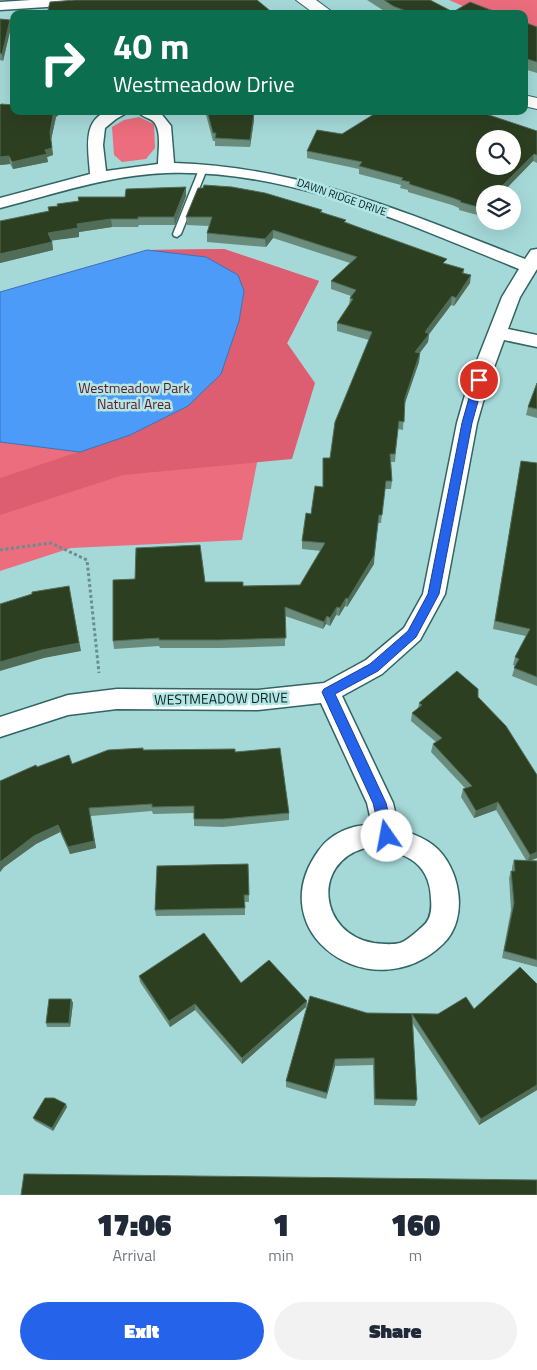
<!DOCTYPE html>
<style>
:root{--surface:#fff;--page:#f2f2f3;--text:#1f2937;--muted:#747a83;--accent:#2563eb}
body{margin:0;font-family:"Titillium Web",sans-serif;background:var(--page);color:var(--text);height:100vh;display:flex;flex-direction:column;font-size:19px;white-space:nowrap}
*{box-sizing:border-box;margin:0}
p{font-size:16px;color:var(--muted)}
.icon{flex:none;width:28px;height:28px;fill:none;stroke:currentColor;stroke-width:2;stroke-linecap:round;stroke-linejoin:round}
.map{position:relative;height:1195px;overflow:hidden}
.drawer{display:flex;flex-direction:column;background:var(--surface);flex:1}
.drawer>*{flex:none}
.top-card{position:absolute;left:10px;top:10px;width:518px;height:105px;border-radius:10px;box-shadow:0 5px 20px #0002;background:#0b6e4f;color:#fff;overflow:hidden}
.fabs{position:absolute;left:476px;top:130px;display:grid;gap:10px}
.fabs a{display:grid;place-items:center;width:45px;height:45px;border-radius:50%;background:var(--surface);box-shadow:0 5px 20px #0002;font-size:25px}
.pin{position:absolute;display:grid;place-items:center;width:42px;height:42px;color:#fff;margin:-21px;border:2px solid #fff;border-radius:50%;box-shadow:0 1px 5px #0007}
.me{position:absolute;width:55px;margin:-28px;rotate:348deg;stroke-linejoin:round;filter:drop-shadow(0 0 4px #0008)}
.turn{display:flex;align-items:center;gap:18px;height:105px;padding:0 20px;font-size:22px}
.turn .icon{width:65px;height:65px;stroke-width:2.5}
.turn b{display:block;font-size:35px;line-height:42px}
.eta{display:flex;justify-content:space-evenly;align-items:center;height:85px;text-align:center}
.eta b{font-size:30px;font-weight:800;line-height:35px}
.action{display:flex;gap:10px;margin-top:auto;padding:10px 20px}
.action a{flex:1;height:58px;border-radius:30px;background:var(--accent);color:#fff;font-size:20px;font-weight:800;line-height:58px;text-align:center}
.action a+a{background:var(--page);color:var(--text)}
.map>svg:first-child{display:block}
.green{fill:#ec6d7d}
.forest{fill:#dd5e70}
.water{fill:#4c9bf9;stroke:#3875b7}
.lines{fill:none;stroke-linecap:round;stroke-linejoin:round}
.service-casing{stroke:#326463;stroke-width:3}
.minor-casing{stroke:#326463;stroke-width:3}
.tertiary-casing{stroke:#326463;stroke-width:2}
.path{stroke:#678f8e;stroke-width:3;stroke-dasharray:3 2.5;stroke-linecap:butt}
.service{fill:#fff;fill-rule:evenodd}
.minor{fill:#fff;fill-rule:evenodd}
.tertiary{fill:#fff;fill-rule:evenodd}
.wall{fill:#698c7c}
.shaded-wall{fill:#516d58}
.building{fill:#2d3f21;stroke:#516d58;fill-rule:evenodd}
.route{fill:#2563eb;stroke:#184099}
.labels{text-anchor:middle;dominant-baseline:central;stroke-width:5;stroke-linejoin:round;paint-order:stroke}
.far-street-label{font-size:11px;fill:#081d1d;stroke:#b2e6e5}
.park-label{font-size:14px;fill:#651425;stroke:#b2e6e5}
.street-label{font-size:14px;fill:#081d1d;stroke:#b2e6e5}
</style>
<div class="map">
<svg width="537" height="1195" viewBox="0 0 537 1195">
<rect width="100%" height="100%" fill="#a5d9d8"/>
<g class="green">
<polygon points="449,0 537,0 537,35 524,30 524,14 481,14"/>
<polygon points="139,117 154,124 155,148 146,159 122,162 114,155 112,127 124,120"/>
<polygon points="224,249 319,281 276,365 242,540 71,548 0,571 0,292 147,250"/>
</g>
<polygon class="forest" points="224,249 319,281 287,343 315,383 292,459 123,475 0,515 0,478 130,435 239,321 244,291 238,275 206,258 147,250"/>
<polygon class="water" points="147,250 206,257 238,275 244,291 239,321 221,374 188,406 130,435 80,452 0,442 0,292"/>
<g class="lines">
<g class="service-casing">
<polygon id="service" points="200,167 207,169 181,234 177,237 174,236 173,234"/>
</g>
<g class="minor-casing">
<g id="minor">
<polygon points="31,0 100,0 93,4 0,10 0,2"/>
<path d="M130,111L116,119L105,128L103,145L106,171L158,164C158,152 162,132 154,122C149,117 141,117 137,111H159L171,126L174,163C303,167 407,213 525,259L531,250L537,249V269L520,297L508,329L537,335V347L504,340L489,381L477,423L445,594L420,640L382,674L342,696L393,803L399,829C410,833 423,837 433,845C460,866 470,918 443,944C373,1012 258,933 319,850C330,834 352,824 372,825L367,803L321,703L258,710L117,709L68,715L0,737V717L68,695L117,689L258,690L324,683L366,660L404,628L423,594L457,423L469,381L502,297L519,269C407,224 291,169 167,173C109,175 55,194 0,208V198L90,174C89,154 81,120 107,112C114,110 123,111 130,111ZM365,848C400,850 430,859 431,899C432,910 431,920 422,927C416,932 408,940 400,943C392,945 382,944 374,943C319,934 311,863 365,848Z"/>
</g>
</g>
<g class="tertiary-casing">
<g id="tertiary">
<polygon points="296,0 316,0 335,14 315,14"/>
<polygon points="524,95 537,98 537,109 524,106"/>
</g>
</g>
<polyline class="path" points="0,550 51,543 87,560 99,673"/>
<use href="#service" class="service"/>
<use href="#minor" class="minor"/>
<use href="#tertiary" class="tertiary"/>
</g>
<g class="wall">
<polygon points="367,0 430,0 453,12 501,14 389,14"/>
<polygon points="0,19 10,20 11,27 3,61 0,60"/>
<polygon points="524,22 537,27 537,73 524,69"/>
<polygon points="14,111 64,111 56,117 51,140 53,155 47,157 48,162 13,169 10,164 0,165"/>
<polygon points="203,111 252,111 254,120 250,147 215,146 215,141 213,141 206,115"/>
<polygon points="537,131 537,163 533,161 504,191 514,193 512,201 512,194 485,194 485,217 459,210 459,208 452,205 408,192 408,190 400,188 401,185 359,174 359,169 307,158 307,151 342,134"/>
<polygon points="186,196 175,225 139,225 138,227 112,227 79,232 79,237 52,240 53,250 0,263 49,211 58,206 78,201 78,197 125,197"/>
<polygon points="322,210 322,212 446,264 464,269 464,273 470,283 454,306 451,305 429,334 428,342 420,353 419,362 404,405 403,430 398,429 395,462 391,462 392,481 391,489 385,489 381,523 378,523 374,564 347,607 345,606 339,616 336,615 330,626 326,624 323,629 285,616 285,646 221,648 160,648 159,646 114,649 113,641 205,582 243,586 300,585 321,551 302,549 302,541 311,514 323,487 323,458 330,458 369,340 337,331 337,323 349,305 350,298 351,296 331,289 331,281 350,263 273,238 266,247 207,242 207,233 209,226 187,225 186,217"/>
<polygon points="537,383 537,418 526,415 528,407"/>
<polygon points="521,461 537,463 537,686 512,676 515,666 513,665 515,657 526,636 493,629"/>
<polygon points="478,697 537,775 537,858 531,860 537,861 537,967 502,958 511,910 509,878 511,871 512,871 512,867 514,860 526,860 496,810 474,818 461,797 463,789 465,788 431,752 433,744 436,742 411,721 412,713 418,709 419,703"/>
<polygon points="143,750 235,752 289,813 289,820 223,827 194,826 194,813 153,814 152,811 91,816 96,848 70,854 60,832 36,844 4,867 0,872 0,781 37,767 72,764"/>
<polygon points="248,864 249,902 245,902 245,915 156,916 155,910"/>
<polygon points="139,976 241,983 307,1001 306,1007 242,1064 195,1010 170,1027 140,982"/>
<polygon points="537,984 537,1090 479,1125 413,1024 417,1100 415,1106 374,1105 373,1065 335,1066 326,1099 286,1087 286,1081 367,1013 438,1014 474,1009"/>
<polygon points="71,999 73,1003 70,1027 47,1027 46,1023"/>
<polygon points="67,1107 53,1131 35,1121 33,1118"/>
</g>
<g class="shaded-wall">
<polygon points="10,20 11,27 3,61 2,54"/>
<polygon points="54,111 64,111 56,117 51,140 53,155 47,157 48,162 13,169 12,162 45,150 50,132"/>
<polygon points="254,113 254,120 250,147 250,140"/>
<polygon points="534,154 533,161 501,194 499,189"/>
<polygon points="9,156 10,164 0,165 0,157"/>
<polygon points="186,187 186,196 175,225 174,217"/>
<polygon points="111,219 112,227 79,232 79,237 49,241 48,233 77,224"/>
<polygon points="273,230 273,238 266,247 265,239"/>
<polygon points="52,242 53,250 0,263 0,254"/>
<polygon points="471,275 470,283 454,306 456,298"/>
<polygon points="452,296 451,305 424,341 425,332"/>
<polygon points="429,334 428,342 414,360 415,352"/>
<polygon points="420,353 419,362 404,406 405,398"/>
<polygon points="374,556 374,564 347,607 348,599"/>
<polygon points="69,586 81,651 44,658 0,671 0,662"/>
<polygon points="346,598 345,606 339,616 340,608"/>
<polygon points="337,607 336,615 330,626 330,618"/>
<polygon points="327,616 326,624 323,629 324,622"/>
<polygon points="498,802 496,810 474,818 476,811"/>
<polygon points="89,808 96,848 70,854 68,847"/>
<polygon points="58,825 60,832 36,844 4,867 0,872 0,862 1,860 34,836"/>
<polygon points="537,852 537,858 527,862 530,855"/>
<polygon points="71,999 73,1003 70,1027 69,1023"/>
<polygon points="307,1001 306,1007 242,1064 242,1058"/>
<polygon points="195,1004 195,1010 170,1027 169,1021"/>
<polygon points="335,1059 335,1066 326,1099 327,1093"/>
<polygon points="537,1085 537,1090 479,1125 481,1119"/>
<polygon points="66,1104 67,1107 53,1131 52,1128"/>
</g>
<g class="building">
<polygon points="75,0 257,0 274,14 47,14 50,2"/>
<polygon points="384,0 430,0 453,12 470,2 501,14 413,14 393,6"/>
<polygon points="0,19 10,20 2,54 0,53"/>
<polygon points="524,22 537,27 537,62 524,58"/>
<polygon points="1,104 14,105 14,111 54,111 50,132 52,148 45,150 47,154 12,162 9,156 0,157 0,105"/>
<polygon points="207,111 252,111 254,113 250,140 215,138 216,133 213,133"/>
<path d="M379,111H477L537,131V155L534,154L499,189L514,193L512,195V194H485V209L460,202L461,201L453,198L409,184L410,182L401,180L403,178L359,166L362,162L307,151L317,130L342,134ZM485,139H512V166H485Z"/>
<polygon points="204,185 232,187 265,193 322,210 320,212 346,220 344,222 447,259 443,263 464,269 462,273 471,275 456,298 452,296 425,332 429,334 415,352 420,353 405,398 404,422 399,421 395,454 390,454 392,481 386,481 382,515 379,515 374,556 348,599 346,598 340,608 337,607 330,618 327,616 324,622 285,607 286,638 220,640 159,640 159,638 113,641 113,580 135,579 136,548 200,545 205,582 243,582 243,586 300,585 325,543 302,541 306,513 311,514 315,486 323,487 323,458 330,458 335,422 372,332 337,323 353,299 350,298 356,290 331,281 357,257 273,230 265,239 207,233 212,217 186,217 198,188 203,188"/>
<polygon points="186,187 174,217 138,217 138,219 111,219 77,224 78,228 48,233 52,242 0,254 0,221 49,211 48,207 58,206 57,204 79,201 78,197 125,197 126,189"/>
<polygon points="537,383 537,409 528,407"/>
<polygon points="521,461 537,463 537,677 514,668 519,659 515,657 530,629 495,621"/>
<polygon points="69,586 79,643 42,650 0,662 0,604 32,594 32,592"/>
<polygon points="457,671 478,689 478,697 506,726 537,775 537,852 530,855 498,802 476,811 463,789 472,786 433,744 442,738 412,713 422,705 419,703"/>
<polygon points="143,748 143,750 235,749 235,752 280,748 289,813 223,819 194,819 194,806 152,807 152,804 89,808 94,841 68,847 58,825 34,836 0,862 0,781 36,765 37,767 69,755 72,764 108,750"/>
<polygon points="514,860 537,861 537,960 504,951 514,903 511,871 515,871"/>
<polygon points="248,864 249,895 244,895 245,908 155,910 157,866"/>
<polygon points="204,933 241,983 269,960 307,1001 242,1058 195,1004 169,1021 139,976"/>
<polygon points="520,967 537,984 537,1085 481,1119 412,1014 417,1100 375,1099 374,1058 335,1059 327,1093 286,1081 310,996 367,1013 438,1014 466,997 474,1009"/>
<polygon points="49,999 71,999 69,1023 46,1023"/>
<polygon points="45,1098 54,1098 66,1104 52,1128 33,1118"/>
<polygon points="24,1174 537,1180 537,1195 21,1195"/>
</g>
<polygon class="route" points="479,377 484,380 472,423 439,594 416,637 378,671 335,694 386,803 394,836 392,840 387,842 382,840 381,836 373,803 322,692 324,689 370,664 408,631 428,594 462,423 474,380"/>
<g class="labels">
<g class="far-street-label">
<text transform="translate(342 197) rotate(19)">DAWN RIDGE DRIVE</text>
</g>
<g class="park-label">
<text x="134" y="387">Westmeadow Park<tspan x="134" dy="16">Natural Area</tspan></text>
</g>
<g class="street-label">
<text transform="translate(221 698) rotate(-1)">WESTMEADOW DRIVE</text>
</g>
</g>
</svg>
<div class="fabs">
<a><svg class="icon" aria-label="search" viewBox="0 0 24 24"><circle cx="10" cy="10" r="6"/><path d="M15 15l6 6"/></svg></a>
<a><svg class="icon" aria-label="layers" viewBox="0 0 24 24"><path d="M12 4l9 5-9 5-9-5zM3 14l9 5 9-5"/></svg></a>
</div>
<div class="pin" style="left:479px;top:380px;background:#d93025"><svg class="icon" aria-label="arrive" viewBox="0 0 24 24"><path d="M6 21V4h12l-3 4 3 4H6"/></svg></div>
<svg class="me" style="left:387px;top:836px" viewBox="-20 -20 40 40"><circle r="19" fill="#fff"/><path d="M0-13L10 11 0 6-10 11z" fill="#2563eb"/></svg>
<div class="top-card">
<div class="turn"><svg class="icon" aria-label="right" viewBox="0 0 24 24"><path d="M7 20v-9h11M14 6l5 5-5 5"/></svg><div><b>40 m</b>Westmeadow Drive</div></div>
</div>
</div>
<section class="drawer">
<div class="eta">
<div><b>17:06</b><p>Arrival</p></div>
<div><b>1</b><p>min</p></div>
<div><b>160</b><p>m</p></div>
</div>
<div class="action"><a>Exit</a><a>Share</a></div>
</section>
